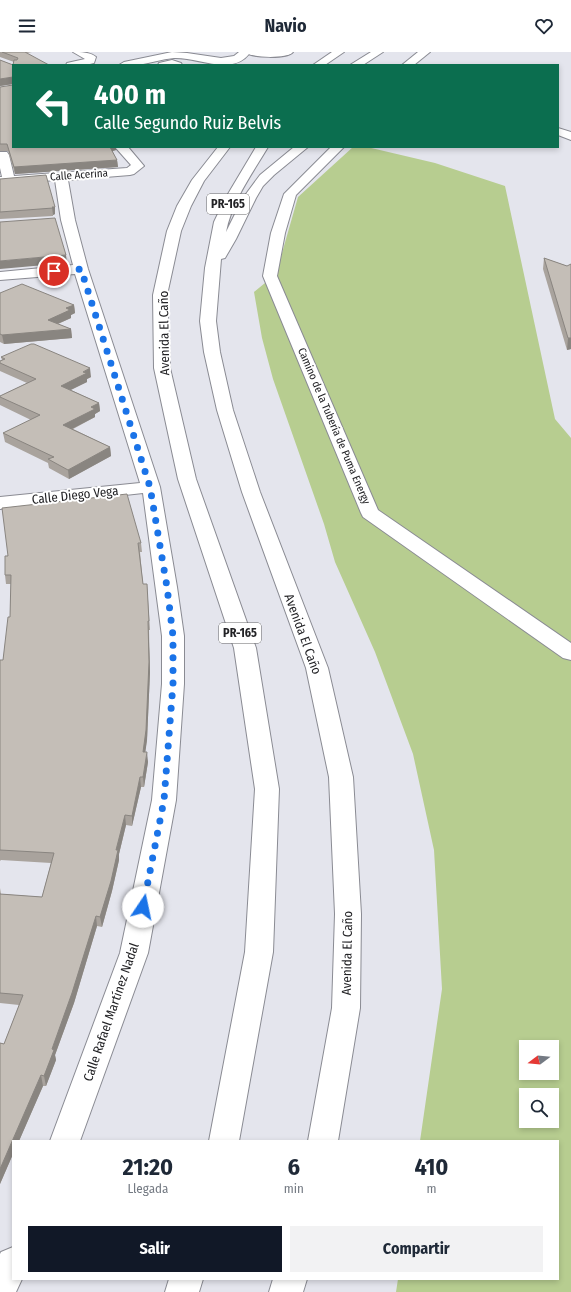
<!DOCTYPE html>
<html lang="es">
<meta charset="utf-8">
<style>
:root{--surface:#fff;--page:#f2f2f3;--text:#1f2937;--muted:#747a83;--accent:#111827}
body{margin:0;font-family:"Fira Sans Condensed",sans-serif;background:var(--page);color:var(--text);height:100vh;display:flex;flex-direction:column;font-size:15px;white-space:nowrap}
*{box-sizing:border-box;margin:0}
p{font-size:13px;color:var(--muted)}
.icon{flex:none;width:22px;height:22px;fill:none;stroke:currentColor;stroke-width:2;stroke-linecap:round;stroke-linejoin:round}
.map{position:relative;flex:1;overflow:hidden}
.sheet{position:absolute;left:12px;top:1088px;width:547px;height:140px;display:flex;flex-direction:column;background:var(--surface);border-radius:0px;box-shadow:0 2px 6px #0003}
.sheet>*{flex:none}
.hud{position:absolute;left:12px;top:12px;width:547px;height:84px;border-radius:0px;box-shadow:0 2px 6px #0003;background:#0b6e4f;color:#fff;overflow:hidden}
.needle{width:26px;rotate:254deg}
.controls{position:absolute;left:519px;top:988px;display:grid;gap:8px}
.controls a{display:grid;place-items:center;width:40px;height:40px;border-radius:0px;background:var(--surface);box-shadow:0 2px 6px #0003;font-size:20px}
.pin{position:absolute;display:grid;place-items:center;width:34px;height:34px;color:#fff;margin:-17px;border:2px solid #fff;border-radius:50%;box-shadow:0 1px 4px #0007}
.me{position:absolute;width:44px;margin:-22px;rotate:11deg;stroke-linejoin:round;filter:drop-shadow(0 0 3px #0008)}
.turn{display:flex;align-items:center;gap:14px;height:84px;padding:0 16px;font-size:18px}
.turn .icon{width:52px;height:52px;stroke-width:2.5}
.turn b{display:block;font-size:28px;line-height:34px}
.eta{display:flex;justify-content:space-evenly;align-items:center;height:68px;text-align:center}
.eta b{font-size:24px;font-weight:700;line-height:28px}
.primary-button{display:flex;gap:8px;margin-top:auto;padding:8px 16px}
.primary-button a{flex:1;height:46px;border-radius:0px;background:var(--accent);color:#fff;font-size:16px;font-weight:700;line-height:46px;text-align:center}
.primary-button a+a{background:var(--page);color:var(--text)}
header{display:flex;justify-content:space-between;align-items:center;height:52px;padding:0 16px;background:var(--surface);font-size:18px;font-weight:700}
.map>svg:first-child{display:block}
.green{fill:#b7cd90;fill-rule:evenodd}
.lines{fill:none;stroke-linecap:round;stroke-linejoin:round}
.minor-casing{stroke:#8a8b93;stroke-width:2}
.major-casing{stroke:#8a8b93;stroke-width:2}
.highway-casing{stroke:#8a8b93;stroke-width:2}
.minor{fill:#fff;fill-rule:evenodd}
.major{fill:#fff;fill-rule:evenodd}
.highway{fill:#fff;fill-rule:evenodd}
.wall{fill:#a9a39d}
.shaded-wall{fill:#898580}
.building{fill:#c4beb7;stroke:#898580}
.route{stroke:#1a73e8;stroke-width:7;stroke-dasharray:0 12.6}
.labels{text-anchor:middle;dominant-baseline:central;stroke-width:4;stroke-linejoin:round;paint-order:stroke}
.far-street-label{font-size:11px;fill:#232326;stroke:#fff}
.shield{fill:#fff;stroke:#656567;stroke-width:1}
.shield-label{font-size:12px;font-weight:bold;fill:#232326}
.street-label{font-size:13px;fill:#232326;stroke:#fff}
</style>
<header><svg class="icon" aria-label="menu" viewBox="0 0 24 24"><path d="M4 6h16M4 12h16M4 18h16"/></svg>Navio<svg class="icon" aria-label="heart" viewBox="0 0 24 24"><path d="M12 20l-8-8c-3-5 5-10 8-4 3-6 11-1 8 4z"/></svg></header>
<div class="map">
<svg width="571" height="1240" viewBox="0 0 571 1240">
<rect width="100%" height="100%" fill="#e4e5ed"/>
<path class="green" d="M353,95H367L435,111L505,134L555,367L571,386V1240H396L398,1227H558V1089H420L442,937L434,798L413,702L375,600L335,510L324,472L273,327L262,286L254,240L276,222L298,145ZM526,995H552V1021H526ZM526,1043H552V1069H526Z"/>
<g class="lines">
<g class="minor-casing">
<g id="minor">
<path d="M73,0C81,0 90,0 96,5L94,11L86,13H66L67,11L85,7Z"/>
<polygon points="172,8 181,11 182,13 158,13 159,11"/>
<polygon points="558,76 571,80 571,88 558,83"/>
<polygon points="115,95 128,95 144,114 134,122 130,123 68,128 75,168 88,217 160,435 177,535 184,584 184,632 176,748 148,901 80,1089 50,1089 120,901 152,748 162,632 162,584 143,441 0,457 0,445 140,431 75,222 0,228 0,220 73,213 61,168 55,128 0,133 0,125 2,125 0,116 0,100 7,100 9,103 14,124 127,116 131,113"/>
<polygon points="331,95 344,95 296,143 285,181 277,224 378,458 571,591 571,608 563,606 363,465 361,461 263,224 271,181 284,142"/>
<polygon points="13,1195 13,1227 22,1227 16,1240 0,1240 0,1202 1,1200"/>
</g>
</g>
<g class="major-casing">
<path id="major" d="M172,0L187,1L221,6L234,4L239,0H249V2C232,24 197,5 174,6C162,7 150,11 138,13C132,14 125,13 119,13L124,10Z"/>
</g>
<g class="highway-casing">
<g id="highway">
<path d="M245,0H293C287,7 251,6 245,0Z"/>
<polygon points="332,0 344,0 325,13 313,13"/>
<polygon points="371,0 383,0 363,13 350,13"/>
<polygon points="418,0 430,0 414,13 402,13"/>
<polygon points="218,95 230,95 204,129 191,154 181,179 167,243 170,316 196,427 256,596 279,737 273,900 239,1089 209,1089 245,900 255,737 234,596 178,427 154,316 153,243 167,179 177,154 192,128"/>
<path d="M256,95H268C252,122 232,149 226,180L243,146L260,123L294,95H308L274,123L263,134L256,146L236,187L225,206L221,207L216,269L220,300L233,358L260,440L328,616L353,725L361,862L360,956L338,1089H308L332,956L335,862L329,725L306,616L242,440L217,358L204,300L200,269L205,216L214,170L225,147Z"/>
<polygon points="169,1227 203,1227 199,1240 165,1240"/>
<polygon points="273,1227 307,1227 303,1240 269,1240"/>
</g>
</g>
<use href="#minor" class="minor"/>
<use href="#major" class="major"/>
<use href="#highway" class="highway"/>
</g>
<g class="wall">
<polygon points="0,0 32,0 27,1 13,32 0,34 0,8 13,13 14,10 0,5"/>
<polygon points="0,35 13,95 116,95 116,98 112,99 117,108 118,115 15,122 8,99 0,99"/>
<polygon points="0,127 55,155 55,162 53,163 53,164 0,167"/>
<polygon points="544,206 567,214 571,297 567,298 543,217"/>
<polygon points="0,241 74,253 75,261 71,263 71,266 58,272 71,277 72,286 4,292 0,290"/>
<polygon points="1,305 91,325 87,327 87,330 71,338 99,351 100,359 95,362 95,365 73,377 110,395 111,404 69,427 49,416 48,411 5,390 3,381 31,368 0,353 0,344 27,331 0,319 0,309 2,308"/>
<polygon points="141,491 142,500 140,500 143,532 147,532 150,578 149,578 150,620 147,688 145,700 148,710 144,735 141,735 132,774 126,773 119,802 119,808 112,839 102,875 97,874 74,951 55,1003 56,1008 46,1034 43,1034 19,1089 13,1089 13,1102 0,1132 0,991 4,992 19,953 0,951 0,836 1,842 42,845 51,811 1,808 0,809 0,611 3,608 10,565 11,532 6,532 5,523 5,504"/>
</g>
<g class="shaded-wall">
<polygon points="13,25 13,32 0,34 0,27"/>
<polygon points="109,95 116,95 116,98 109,100"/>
<polygon points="117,108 118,115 15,122 14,115"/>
<polygon points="52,155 55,155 55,162 53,163"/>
<polygon points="66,203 67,211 0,217 0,209"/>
<polygon points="74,253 75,261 71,263 71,266 48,276 48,268 66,256"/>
<polygon points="71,277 72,286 4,292 2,283"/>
<polygon points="568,286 571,286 571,297 567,298"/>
<polygon points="90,316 91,325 87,327 87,330 62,342 61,334 83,320"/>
<polygon points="99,351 100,359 95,362 95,365 64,381 63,373 91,355"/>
<polygon points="110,395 111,404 69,427 68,418"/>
<polygon points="148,569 150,620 147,688 144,710 143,700"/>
<polygon points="147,700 148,710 144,735 143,725"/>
<polygon points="140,725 141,735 132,774 132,764"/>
<polygon points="125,763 126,773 119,802 119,808 112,839 102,875 100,865 116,798"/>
<polygon points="96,864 97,874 74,951 55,1003 56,1008 46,1034 44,1024 52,997"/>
<polygon points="41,1023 43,1034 19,1089 13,1089 13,1102 0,1132 0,1117"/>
</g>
<g class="building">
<polygon points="2,0 25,0 49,13 13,13 13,25 0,27 0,8 13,13 14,8 17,8 18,6"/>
<polygon points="13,33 13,95 110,95 117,108 14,115 7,92 0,92 0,35"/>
<polygon points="46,123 55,155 52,155 53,156 0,160 0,127"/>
<polygon points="55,166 66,203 0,209 0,170"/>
<polygon points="544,206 567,214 571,212 571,286 568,286"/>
<polygon points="22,232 74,253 66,256 70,258 48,268 71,277 2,283 0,282 0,241"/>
<polygon points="31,292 34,292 90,316 83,320 87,321 61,334 99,351 91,355 95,357 63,373 110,395 68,418 48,407 54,405 3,381 40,363 0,345 0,344 36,327 0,311 0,309 5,307 1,305"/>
<polygon points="127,442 141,491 138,491 143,532 147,532 149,569 148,569 149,610 146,678 143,700 147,700 143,725 140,725 132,764 125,763 116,798 118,798 111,829 100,865 96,864 72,941 52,997 54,998 44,1024 41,1023 0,1117 0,991 4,992 23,943 0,941 0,842 42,845 54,801 0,798 0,608 3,608 8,565 10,565 11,523 5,523 5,504 8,504 2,456"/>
</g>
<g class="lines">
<polyline class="route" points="54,219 81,217 150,435 167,535 173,584 173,632 164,748 143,855"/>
</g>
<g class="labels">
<g class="far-street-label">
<text transform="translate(79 123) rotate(-4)">Calle Acerina</text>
<text transform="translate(334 374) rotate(67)">Camino de la Tubería de Puma Energy</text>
</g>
<g class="shield">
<rect x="207" y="142" width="42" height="20" rx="3"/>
<rect x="219" y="571" width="42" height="20" rx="3"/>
</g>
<g class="shield-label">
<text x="228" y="152">PR-165</text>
<text x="240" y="581">PR-165</text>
</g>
<g class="street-label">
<text transform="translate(164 281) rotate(-91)">Avenida El Caño</text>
<text transform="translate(75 443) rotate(-6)">Calle Diego Vega</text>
<text transform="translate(303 582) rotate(70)">Avenida El Caño</text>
<text transform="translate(347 901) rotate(-89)">Avenida El Caño</text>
<text transform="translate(111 960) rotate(-71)">Calle Rafael Martínez Nadal</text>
</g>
</g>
</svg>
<div class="controls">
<a><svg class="needle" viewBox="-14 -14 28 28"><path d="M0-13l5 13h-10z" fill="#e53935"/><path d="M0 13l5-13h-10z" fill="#747a83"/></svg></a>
<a><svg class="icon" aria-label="search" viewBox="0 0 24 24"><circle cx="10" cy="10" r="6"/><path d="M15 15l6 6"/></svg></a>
</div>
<div class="pin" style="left:54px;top:219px;background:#d93025"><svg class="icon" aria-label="arrive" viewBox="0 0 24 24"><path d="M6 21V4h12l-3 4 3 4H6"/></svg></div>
<svg class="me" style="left:143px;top:855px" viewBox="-20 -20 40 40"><circle r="19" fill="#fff"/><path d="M0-13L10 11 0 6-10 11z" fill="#1a73e8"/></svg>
<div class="hud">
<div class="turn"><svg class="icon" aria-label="left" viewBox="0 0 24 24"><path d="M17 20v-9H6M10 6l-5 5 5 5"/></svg><div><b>400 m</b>Calle Segundo Ruiz Belvis</div></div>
</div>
<section class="sheet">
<div class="eta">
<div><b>21:20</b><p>Llegada</p></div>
<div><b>6</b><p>min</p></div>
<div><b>410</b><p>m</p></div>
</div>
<div class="primary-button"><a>Salir</a><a>Compartir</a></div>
</section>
</div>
